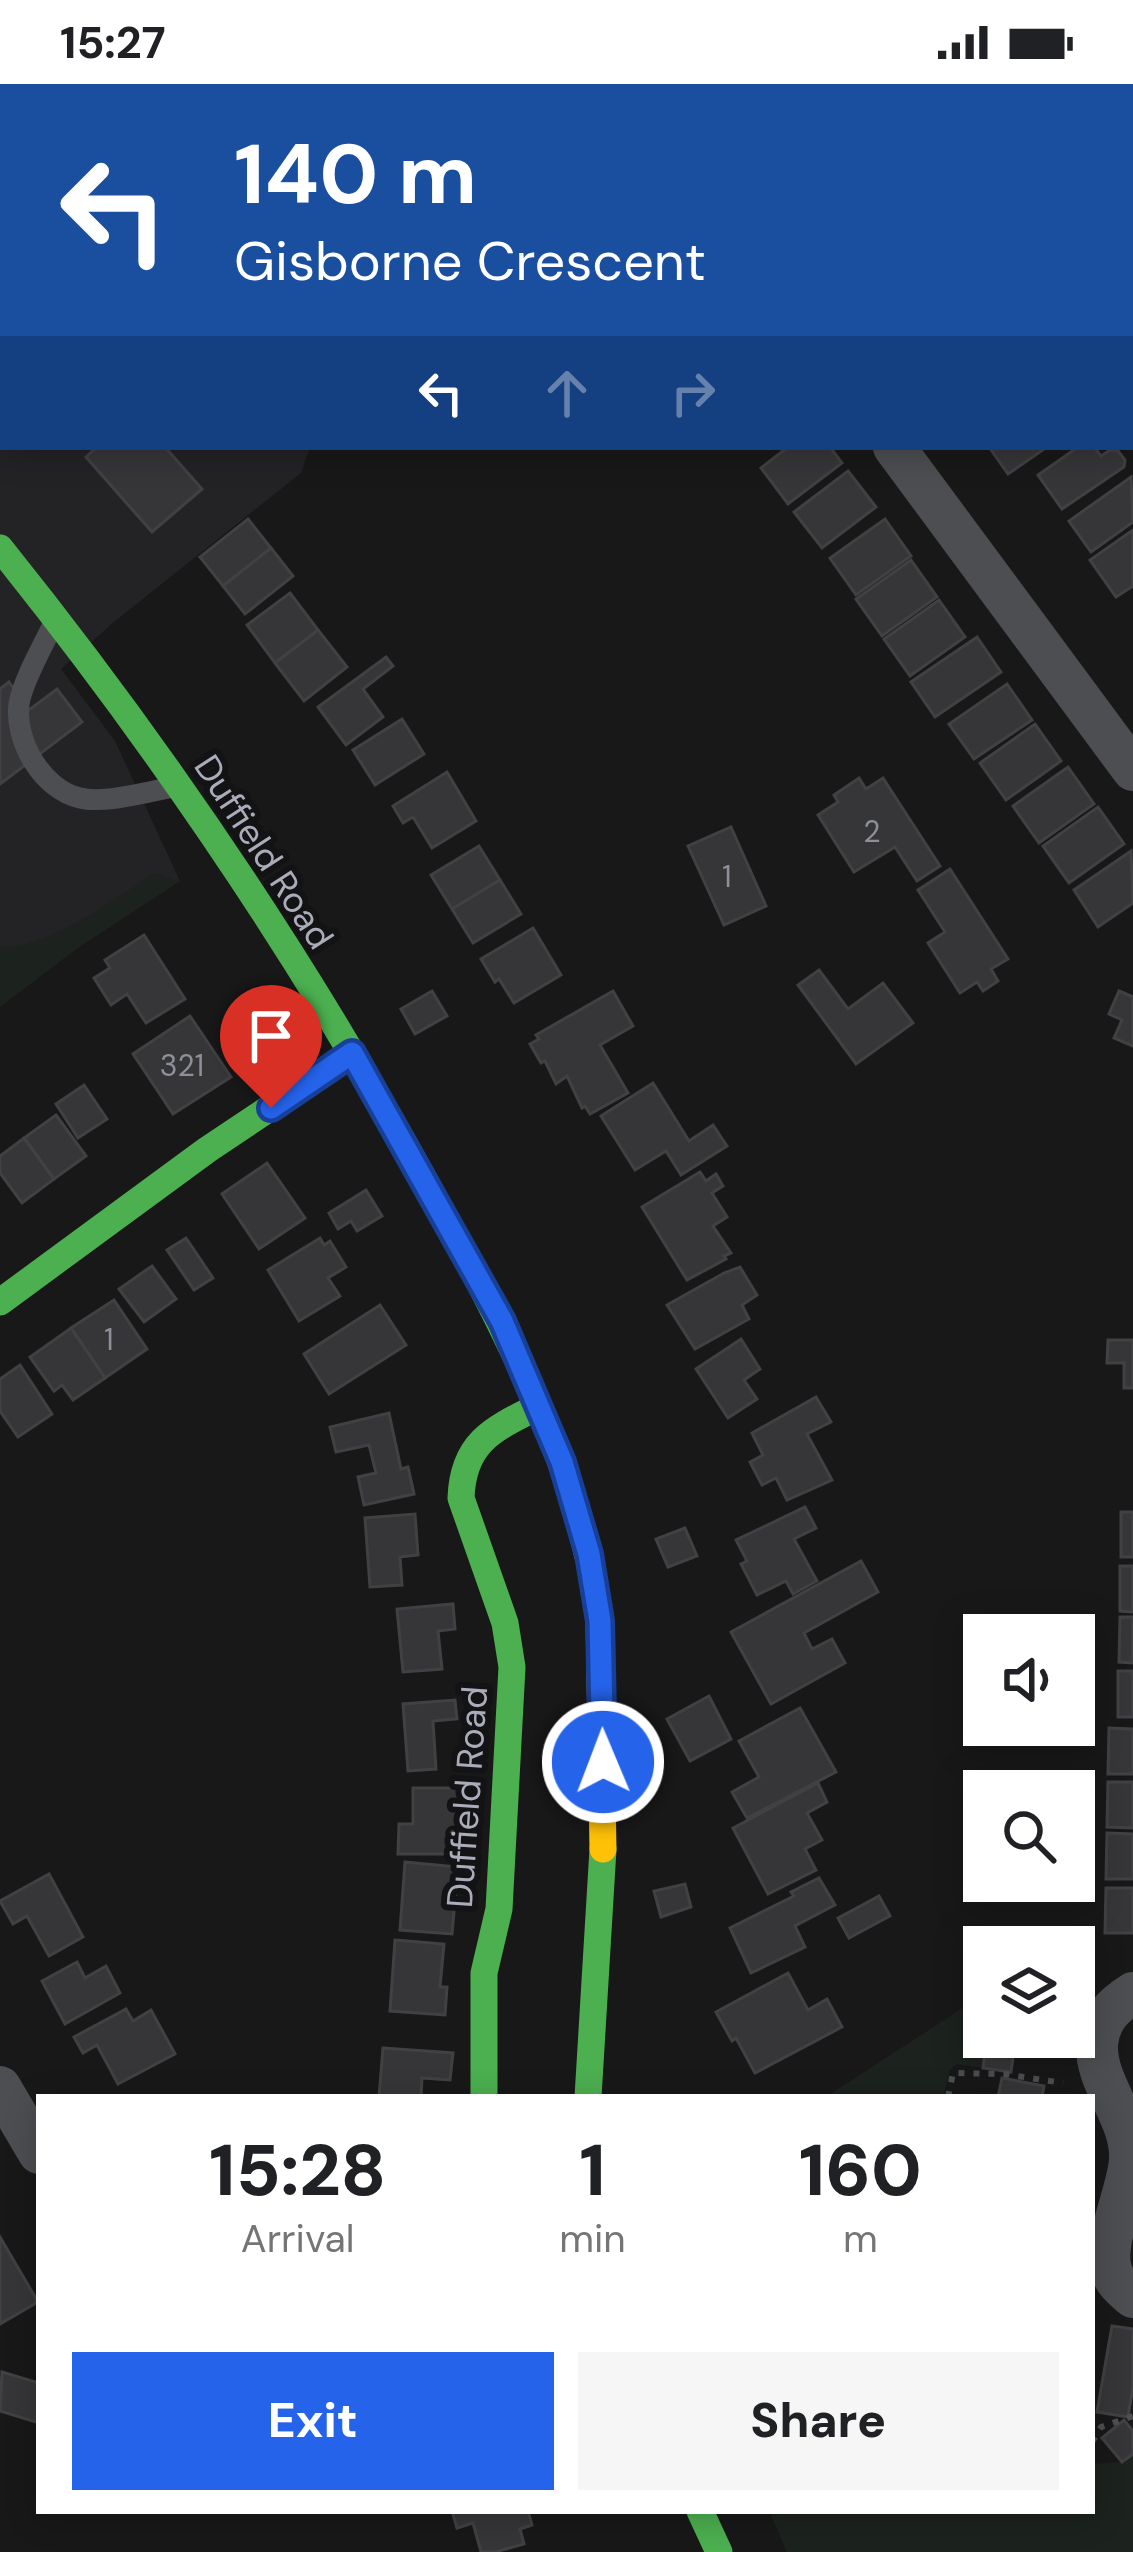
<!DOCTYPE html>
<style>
:root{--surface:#fff;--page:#f6f6f6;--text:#202124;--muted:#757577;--accent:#2563eb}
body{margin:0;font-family:"DM Sans",sans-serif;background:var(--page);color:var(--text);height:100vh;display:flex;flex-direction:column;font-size:45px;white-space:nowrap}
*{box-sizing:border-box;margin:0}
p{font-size:39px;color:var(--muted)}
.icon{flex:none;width:66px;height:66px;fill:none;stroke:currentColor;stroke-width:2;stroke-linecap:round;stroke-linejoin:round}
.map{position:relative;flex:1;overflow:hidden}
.side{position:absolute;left:36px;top:2010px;width:1059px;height:420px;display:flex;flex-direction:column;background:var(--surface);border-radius:0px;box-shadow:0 6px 30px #0003}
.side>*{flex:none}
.top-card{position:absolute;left:0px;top:0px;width:1134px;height:366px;box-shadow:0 6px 30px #0003;background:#1a4fa0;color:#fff;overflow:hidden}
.controls{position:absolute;left:963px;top:1530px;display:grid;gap:24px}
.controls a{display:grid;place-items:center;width:132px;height:132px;border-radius:0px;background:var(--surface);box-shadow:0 6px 30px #0003;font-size:60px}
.pin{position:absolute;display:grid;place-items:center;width:102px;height:102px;color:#fff;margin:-123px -51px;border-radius:50% 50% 50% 0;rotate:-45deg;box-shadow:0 0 12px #0007}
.pin .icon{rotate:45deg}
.me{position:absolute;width:132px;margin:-66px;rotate:359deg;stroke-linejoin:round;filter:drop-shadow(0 0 9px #0008)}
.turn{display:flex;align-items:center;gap:42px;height:252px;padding:0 36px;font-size:54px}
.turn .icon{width:156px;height:156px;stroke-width:2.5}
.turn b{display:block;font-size:84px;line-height:102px}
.lanes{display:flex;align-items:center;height:114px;padding:0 36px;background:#0003;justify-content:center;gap:60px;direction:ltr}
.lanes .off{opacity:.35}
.eta{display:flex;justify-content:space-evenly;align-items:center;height:204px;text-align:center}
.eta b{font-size:72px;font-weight:800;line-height:84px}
.cta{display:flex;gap:24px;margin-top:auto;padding:24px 36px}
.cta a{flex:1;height:138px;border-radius:0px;background:var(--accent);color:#fff;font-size:48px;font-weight:800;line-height:138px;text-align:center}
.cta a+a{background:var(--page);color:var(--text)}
.status{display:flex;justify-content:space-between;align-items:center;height:84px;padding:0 60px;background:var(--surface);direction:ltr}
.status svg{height:33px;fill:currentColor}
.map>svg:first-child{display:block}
.built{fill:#232225}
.green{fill:#1c221e}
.building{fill:#363638;stroke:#414144;stroke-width:3}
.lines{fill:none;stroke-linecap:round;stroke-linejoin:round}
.path{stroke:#4e4f53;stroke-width:6;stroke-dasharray:6 9;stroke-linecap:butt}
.lane{stroke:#4d4e51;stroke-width:21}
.street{stroke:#4d4e51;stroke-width:42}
.fast{stroke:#4caf50;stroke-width:27}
.slow{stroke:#ffc107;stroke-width:27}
.route-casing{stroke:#184099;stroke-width:30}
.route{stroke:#2563eb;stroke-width:21}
.labels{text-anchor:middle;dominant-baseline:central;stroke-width:12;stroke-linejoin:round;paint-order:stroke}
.number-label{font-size:30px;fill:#8d8f99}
.street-label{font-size:36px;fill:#aaadb9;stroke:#131215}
</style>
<div class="status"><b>15:27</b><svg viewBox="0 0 49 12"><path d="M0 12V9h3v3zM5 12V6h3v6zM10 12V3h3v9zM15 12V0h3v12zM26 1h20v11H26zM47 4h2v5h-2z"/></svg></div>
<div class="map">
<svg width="1133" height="2468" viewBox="0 0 1133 2468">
<rect width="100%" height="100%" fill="#181818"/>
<polygon class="built" points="3,317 3,363 310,363 301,389 114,538 61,585 115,657 180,797 79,863 0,879 0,320"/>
<g class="green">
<path d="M155,789L180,797L79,863L0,923V862C42,869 119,812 155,789Z"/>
<polygon points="984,1910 984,1953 987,1953 983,1984 956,1980 950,1986 943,2013 826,2013"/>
<polygon points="1133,2370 1133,2468 787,2468 769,2427 1092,2427 1092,2380 1122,2378"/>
</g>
<g class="building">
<polygon points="97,363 165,363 202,405 152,448 86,373"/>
<polygon points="788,363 830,363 842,379 788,420 761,384"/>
<polygon points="989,363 1047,363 1008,390"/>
<polygon points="1078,363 1094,363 1101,372 1110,366 1118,367 1125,376 1124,383 1062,425 1038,391"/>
<polygon points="848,387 876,423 822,464 794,428"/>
<polygon points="1131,393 1133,438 1091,468 1069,437"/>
<polygon points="248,435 271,464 223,502 200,473"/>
<polygon points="885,435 911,472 856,511 830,474"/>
<polygon points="1133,446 1133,502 1116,513 1090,476"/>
<polygon points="271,464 293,492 245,530 223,502"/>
<polygon points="911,476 937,513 882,552 856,515"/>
<polygon points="290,509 318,546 275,579 247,541"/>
<polygon points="939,516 965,553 910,592 884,555"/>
<polygon points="318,546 347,583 304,617 275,579"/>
<polygon points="977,553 1001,588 935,633 911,598"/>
<polygon points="386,573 393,582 363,605 383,633 346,661 318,623"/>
<polygon points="9,598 29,626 57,605 82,638 0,700 0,605"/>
<polygon points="1007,600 1032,636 974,675 949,640"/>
<polygon points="402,635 424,670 375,701 353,666"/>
<polygon points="1035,640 1061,677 1006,716 980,679"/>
<polygon points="1068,683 1094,720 1039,759 1013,722"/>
<polygon points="447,688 476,737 432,764 413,733 403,739 393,722"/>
<polygon points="859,694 866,705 883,694 940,782 917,797 895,763 854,788 818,731 838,718 834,711"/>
<polygon points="1098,723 1124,760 1069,799 1043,762"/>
<polygon points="731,743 766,822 724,841 688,762"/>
<polygon points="479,762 500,796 452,825 431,791"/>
<polygon points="1131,767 1133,819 1098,843 1074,806"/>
<polygon points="950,785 1008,875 991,885 998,897 983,907 977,898 960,909 928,859 945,848 918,806"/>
<polygon points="500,796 521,830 473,859 452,825"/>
<polygon points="533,844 561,891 514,919 499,895 495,898 481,875"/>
<polygon points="144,851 185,915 146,939 127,910 111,921 94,894 110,884 105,876"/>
<polygon points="819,886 848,925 883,899 913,939 856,980 798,901"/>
<polygon points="432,907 447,932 415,950 401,925"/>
<polygon points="613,907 633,942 600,961 628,1009 590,1030 585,1022 582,1024 567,992 556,1000 545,977 541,979 530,960 539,955 536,951"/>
<polygon points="1119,907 1133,913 1133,962 1114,954 1122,936 1109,930"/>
<polygon points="190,932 231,993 173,1030 133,970"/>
<polygon points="653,999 689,1057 713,1041 727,1062 681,1091 666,1067 635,1086 601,1032"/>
<polygon points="84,1001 107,1035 78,1054 56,1020"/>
<polygon points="56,1031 86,1072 54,1095 24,1054"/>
<polygon points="24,1054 54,1095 22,1119 0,1089 0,1072"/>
<polygon points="267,1079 305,1134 259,1165 222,1110"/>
<polygon points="700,1088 706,1097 716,1090 723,1102 712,1109 727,1133 713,1142 731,1169 724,1172 726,1175 687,1196 642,1123"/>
<polygon points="366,1106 382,1132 357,1147 351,1137 338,1145 329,1129"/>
<polygon points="186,1154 213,1194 194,1206 167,1166"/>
<polygon points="320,1154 324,1161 330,1157 346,1183 328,1194 340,1212 299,1237 268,1186"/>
<polygon points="152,1182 176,1215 144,1238 119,1205"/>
<polygon points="740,1183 757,1211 742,1221 749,1235 695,1265 667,1221 724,1189"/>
<polygon points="114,1216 147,1265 105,1294 71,1244"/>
<polygon points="380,1221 406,1261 329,1310 304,1270"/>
<polygon points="71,1244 105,1294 73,1316 62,1301 54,1307 30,1273"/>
<polygon points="741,1255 760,1285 744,1296 757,1315 728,1334 696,1285"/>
<polygon points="1108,1256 1133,1256 1133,1304 1124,1304 1124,1279 1107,1279"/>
<polygon points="20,1281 52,1330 18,1353 0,1327 0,1295"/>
<polygon points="816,1313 831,1338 807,1350 832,1396 787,1416 776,1394 762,1401 750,1378 763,1371 752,1349"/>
<polygon points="389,1329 401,1385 408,1383 414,1410 364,1421 358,1393 376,1389 369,1361 336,1368 330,1343"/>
<polygon points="805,1423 816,1444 794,1455 817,1497 793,1510 786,1497 757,1511 741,1480 747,1477 736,1456"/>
<rect x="1121" y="1428" width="12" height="45"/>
<polygon points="415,1430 418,1471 400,1473 402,1501 370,1503 365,1434"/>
<polygon points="685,1444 697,1472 668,1483 656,1455"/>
<polygon points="861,1477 878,1508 804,1549 812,1565 832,1555 845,1579 771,1620 731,1548"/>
<polygon points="1120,1482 1133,1482 1133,1528 1120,1527"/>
<polygon points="453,1520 455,1545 438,1547 442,1585 403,1588 397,1525"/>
<polygon points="1120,1533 1133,1533 1133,1579 1119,1578"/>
<rect x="1118" y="1587" width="15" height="46"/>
<polygon points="709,1612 731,1655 690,1677 667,1635"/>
<polygon points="455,1616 457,1635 433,1637 436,1685 408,1687 403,1620"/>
<polygon points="800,1624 836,1688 747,1734 732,1708 759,1693 739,1657"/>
<polygon points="1109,1644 1133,1645 1133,1690 1108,1690"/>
<polygon points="1108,1698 1133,1698 1133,1744 1107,1743"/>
<polygon points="818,1699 827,1718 807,1729 822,1756 805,1765 816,1786 768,1810 733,1744"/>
<polygon points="413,1704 459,1704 459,1770 398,1770 399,1740 413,1740"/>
<polygon points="1107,1749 1133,1750 1133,1795 1106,1795"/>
<polygon points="405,1778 458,1783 452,1850 400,1846"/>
<polygon points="49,1790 83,1853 49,1872 27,1832 13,1840 0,1817"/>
<polygon points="819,1794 835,1821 795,1842 805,1863 751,1889 730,1844 794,1812 791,1808"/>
<polygon points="685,1800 691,1823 661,1833 654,1807"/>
<polygon points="1106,1804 1133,1804 1133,1849 1105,1849"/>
<polygon points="879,1812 890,1832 849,1854 838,1834"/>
<polygon points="395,1856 444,1860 440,1903 447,1903 445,1931 390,1927"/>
<polygon points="77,1878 85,1894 106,1882 120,1909 65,1940 42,1897"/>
<polygon points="788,1889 808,1926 827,1915 842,1943 755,1989 736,1954 732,1957 716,1928"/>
<polygon points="126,1925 133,1937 151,1926 175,1970 118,2000 97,1961 83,1969 74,1953"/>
<polygon points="987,1953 1016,1953 1011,1988 983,1984"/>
<polygon points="383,1964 453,1969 450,1996 422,1994 421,2013 379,2013"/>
<polygon points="1002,1994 1044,2002 1042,2013 998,2013"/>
<polygon points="0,2153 38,2218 0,2240"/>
<polygon points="1112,2242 1133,2245 1133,2303 1128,2333 1097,2328"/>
<polygon points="2,2288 39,2299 39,2339 0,2327"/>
<polygon points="1124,2336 1133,2347 1133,2370 1122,2378 1102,2354"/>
<polygon points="452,2427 528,2427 532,2441 520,2445 524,2460 495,2468 481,2468 473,2439 457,2444"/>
</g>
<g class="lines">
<g class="path">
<polyline points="948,2013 953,1989 1004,1990 1063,1999"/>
<polyline points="1092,2358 1101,2343 1133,2332"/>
</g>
<path class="lane" d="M52,543C42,563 22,599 19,620C14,657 43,706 80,714C104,720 148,708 173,703"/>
<g class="street">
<polyline points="380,3 385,0"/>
<polyline points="1131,17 1133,20"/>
<polyline points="0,182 3,180"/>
<polyline points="894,363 1133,686"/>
<path d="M1133,1909C1114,1921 1099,1935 1097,1960C1095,2000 1132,2034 1130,2075C1129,2107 1098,2165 1114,2193C1118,2201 1126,2207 1133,2213"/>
<polyline points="0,2003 39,2069"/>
</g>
<g class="fast">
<path d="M0,464C151,652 287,851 405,1061C460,1160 514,1259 556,1364"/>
<polyline points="0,1218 207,1066 352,969"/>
<path d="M484,2013V1889L499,1825L512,1583L505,1539L461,1414C463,1358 493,1345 539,1322"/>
<polyline points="588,2013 603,1765"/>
<polyline points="700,2427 719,2468"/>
</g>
<polyline class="slow" points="556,1364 575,1421 589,1476 599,1532 603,1765"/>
</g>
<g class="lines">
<g class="route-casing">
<polyline id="route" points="271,1024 352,969 502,1237 562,1378 589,1470 600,1537 603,1678"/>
</g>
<use href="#route" class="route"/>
</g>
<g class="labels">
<g class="number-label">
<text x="872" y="747">2</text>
<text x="727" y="792">1</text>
<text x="182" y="981">321</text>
<text x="109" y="1255">1</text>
</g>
<g class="street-label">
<text transform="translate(264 768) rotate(57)">Duffield Road</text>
<text transform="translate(467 1713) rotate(-86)">Duffield Road</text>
</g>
</g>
</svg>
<div class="controls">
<a><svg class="icon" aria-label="sound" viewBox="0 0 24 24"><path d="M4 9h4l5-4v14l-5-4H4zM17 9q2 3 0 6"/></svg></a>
<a><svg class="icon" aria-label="search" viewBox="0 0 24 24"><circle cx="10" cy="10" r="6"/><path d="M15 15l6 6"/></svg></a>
<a><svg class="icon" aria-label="layers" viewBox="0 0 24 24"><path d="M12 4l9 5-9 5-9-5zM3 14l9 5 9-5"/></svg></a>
</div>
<div class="pin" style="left:271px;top:1024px;background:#d93025"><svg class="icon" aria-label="arrive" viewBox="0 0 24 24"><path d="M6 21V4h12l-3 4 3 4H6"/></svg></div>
<svg class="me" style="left:603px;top:1678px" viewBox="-20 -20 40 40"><circle r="17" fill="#2563eb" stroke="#fff" stroke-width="3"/><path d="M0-11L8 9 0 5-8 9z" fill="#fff"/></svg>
<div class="top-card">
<div class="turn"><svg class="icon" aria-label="left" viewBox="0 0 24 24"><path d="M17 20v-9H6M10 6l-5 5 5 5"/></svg><div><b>140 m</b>Gisborne Crescent</div></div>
<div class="lanes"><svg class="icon" aria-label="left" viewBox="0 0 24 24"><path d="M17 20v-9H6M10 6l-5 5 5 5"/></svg><svg class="icon off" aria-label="ahead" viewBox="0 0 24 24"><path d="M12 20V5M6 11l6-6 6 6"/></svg><svg class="icon off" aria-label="right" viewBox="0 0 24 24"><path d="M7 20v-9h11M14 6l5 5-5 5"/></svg></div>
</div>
<section class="side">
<div class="eta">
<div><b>15:28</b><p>Arrival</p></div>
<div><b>1</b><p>min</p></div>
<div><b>160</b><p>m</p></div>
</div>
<div class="cta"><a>Exit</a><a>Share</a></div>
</section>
</div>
